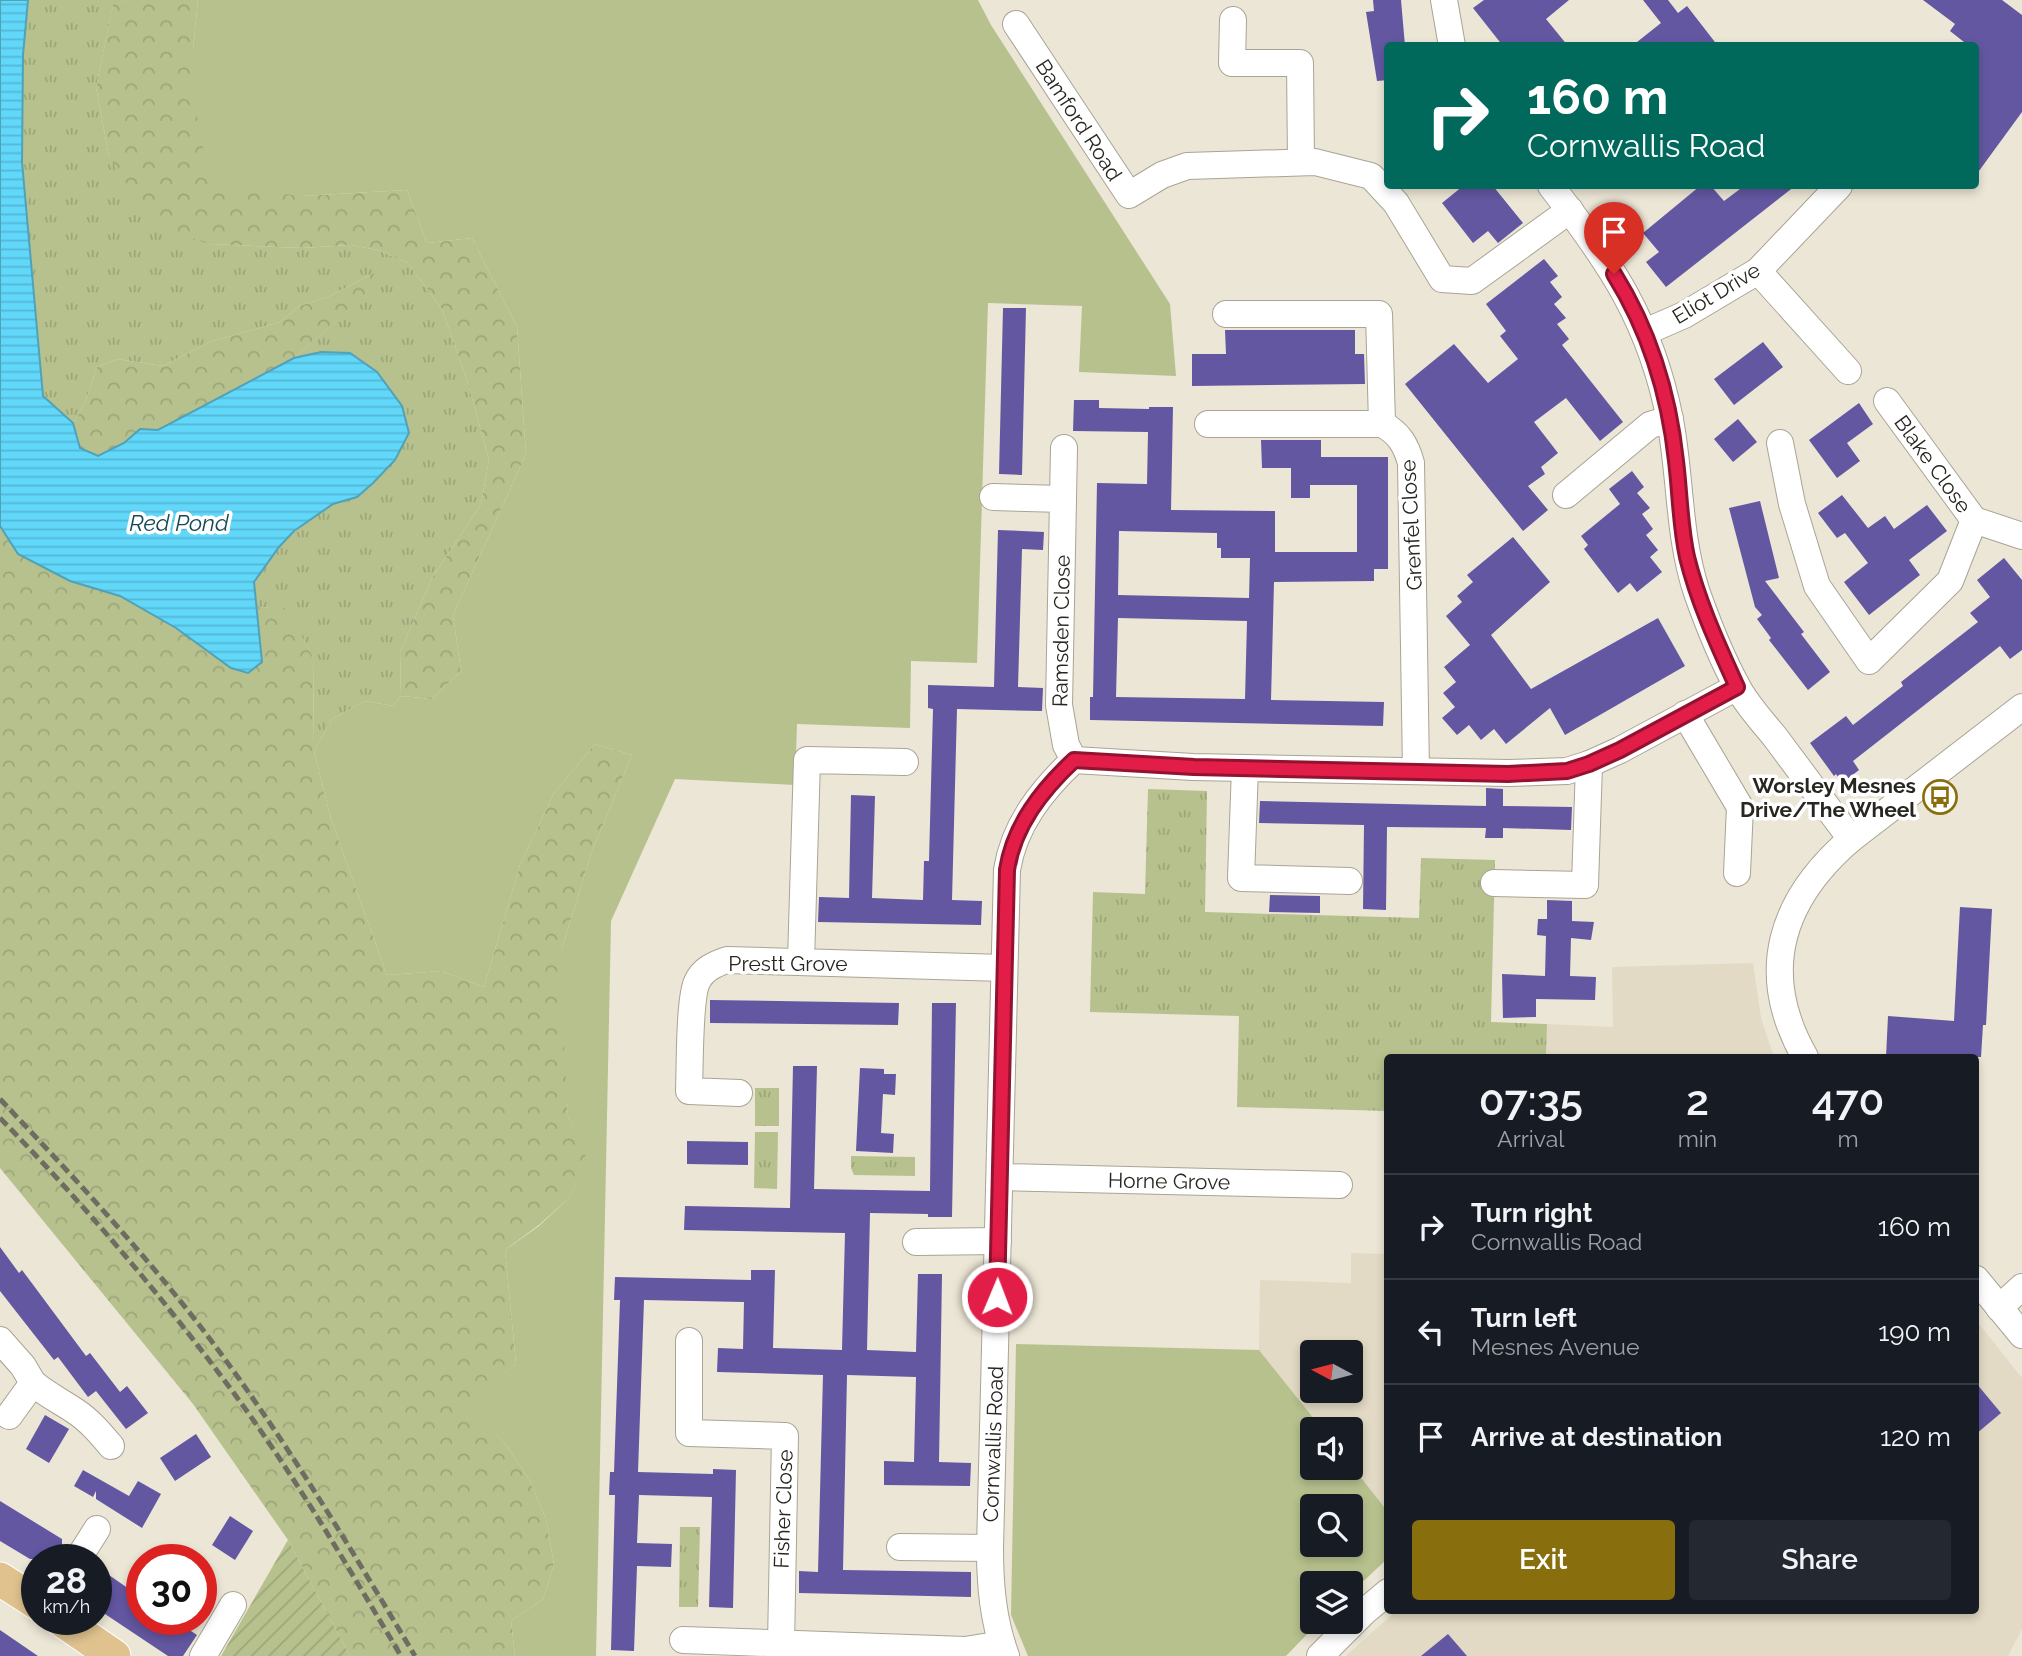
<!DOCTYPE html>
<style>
:root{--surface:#171b24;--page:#242831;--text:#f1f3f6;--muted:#9ea1a6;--line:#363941;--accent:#886e0d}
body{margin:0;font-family:Raleway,sans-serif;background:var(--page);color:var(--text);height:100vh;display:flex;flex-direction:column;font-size:26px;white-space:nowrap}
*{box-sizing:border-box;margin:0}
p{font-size:23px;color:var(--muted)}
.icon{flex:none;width:38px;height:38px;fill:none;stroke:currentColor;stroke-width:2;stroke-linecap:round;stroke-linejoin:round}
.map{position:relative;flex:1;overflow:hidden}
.details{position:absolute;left:1384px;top:1054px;width:595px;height:560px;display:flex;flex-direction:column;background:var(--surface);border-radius:7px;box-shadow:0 4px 10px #0003}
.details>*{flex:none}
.banner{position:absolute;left:1384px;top:42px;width:595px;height:147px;border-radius:7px;box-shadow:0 4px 10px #0003;background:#00695c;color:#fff;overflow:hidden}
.needle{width:46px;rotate:277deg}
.controls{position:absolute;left:1300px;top:1340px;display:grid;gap:14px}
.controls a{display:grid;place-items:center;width:63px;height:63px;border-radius:7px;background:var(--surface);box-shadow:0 4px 10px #0003;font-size:35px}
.speed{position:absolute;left:21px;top:1544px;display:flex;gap:14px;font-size:35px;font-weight:700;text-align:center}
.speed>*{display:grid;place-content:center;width:91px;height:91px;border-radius:50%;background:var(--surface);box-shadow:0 4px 10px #0003;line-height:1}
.speed small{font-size:18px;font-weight:400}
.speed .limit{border:10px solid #d22;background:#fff;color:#111}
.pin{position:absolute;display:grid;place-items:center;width:60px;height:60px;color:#fff;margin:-72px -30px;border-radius:50% 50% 50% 0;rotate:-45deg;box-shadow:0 0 7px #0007}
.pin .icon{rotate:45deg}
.me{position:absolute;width:77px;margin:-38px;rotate:1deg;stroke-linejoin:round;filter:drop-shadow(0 0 5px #0008)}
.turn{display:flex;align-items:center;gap:24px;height:147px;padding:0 28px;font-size:32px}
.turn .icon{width:91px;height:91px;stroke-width:2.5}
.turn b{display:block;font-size:49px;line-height:60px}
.eta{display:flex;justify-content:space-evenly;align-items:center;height:119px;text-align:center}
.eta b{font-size:42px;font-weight:600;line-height:49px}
.button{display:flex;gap:14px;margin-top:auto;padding:14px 28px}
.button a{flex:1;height:80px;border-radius:7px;background:var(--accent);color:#fff;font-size:28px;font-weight:600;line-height:80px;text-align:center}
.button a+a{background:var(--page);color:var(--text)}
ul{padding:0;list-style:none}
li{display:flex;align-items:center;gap:21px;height:105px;padding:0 28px;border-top:2px solid var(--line)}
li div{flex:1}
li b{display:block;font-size:26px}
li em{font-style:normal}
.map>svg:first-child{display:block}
.built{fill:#e2dac4;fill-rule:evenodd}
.grass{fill:url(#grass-tufts)}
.forest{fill:url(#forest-crowns)}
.park{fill:#b7c18d;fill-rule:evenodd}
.garden{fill:url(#garden-furrows)}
.water{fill:url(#water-rules);stroke:#50a2b8;stroke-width:2}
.building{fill:#6357a2;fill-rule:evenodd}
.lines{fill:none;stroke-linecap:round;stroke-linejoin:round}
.minor-casing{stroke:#a9a494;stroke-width:28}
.major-casing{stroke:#fff;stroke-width:35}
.minor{stroke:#fff;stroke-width:26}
.major{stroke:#dfc28e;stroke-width:33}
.rail{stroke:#6f6c62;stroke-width:5;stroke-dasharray:10 5;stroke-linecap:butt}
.route-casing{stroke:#92132f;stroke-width:18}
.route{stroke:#e11d48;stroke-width:12}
.labels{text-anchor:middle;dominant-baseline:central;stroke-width:7;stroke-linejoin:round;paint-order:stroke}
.street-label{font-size:21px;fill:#282620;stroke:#fff}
.poi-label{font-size:21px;font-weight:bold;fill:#282620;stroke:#fff;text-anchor:end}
.water-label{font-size:23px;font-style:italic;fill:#164957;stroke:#fff}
</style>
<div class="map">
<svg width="2022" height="1656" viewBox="0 0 2022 1656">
<defs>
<pattern id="grass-tufts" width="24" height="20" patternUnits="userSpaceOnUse" patternTransform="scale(1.75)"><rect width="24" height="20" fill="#b7c18d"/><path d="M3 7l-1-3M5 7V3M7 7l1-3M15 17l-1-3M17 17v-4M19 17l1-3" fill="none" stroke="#9da679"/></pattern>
<pattern id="forest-crowns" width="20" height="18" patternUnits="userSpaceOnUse" patternTransform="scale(1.75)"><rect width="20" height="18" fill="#b7c18d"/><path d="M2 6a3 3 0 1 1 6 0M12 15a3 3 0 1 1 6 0" fill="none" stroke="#9da679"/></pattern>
<pattern id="garden-furrows" width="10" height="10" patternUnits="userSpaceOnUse" patternTransform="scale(1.75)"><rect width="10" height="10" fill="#b7c18d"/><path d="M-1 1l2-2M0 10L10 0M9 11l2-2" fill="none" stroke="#9da679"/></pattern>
<pattern id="water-rules" width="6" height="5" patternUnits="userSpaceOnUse" patternTransform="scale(1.75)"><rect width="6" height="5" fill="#61d7f9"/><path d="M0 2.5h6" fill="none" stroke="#54b8d5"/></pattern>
</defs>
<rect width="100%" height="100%" fill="#ece6d6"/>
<g class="built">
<polygon points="1753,963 1761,1018 1774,1057 1546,1057 1547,1024 1613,1027 1612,967"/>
<path d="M1351,1253L1388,1254V1512L1351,1465V1430H1323L1259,1350L1260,1280L1351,1283ZM1312,1353H1351V1391H1312Z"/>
<polygon points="1976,1320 2022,1378 2022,1629 2008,1656 1346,1656 1397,1610 1976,1610"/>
</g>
<g class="grass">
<polygon points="28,0 124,0 113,6 96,87 109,157 209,244 302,248 351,245 378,250 408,263 442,309 467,380 489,460 481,504 432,578 400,652 401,696 393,706 365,701 332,719 314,751 313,657 286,609 257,607 254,582 279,547 294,531 333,504 357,497 373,483 395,460 409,434 402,406 377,372 350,353 321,352 294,358 383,282 374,273 328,297 299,306 280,322 210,342 163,366 117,359 97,367 85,403 73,423 43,396 22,162 23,55"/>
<polygon points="1148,789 1207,791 1205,912 1419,918 1421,858 1495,860 1491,1022 1547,1024 1546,1057 1388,1057 1388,1111 1237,1107 1239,1016 1090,1012 1093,892 1145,894"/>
<rect x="755" y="1088" width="24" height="38"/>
<polygon points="755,1132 778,1132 777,1189 754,1188"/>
<polygon points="851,1156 915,1157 915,1176 854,1175 851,1168"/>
<polygon points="680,1527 700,1527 698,1607 679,1607"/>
</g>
<g class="forest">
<polygon points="124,0 198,0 193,50 301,196 407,190 427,243 472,238 517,327 526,454 453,615 461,671 432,699 401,696 400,652 432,578 481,504 489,460 467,380 442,309 408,263 378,250 351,245 302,248 209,244 174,232 133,194 109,157 96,87 113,5"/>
<polygon points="374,273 384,282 294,358 158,430 140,429 124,443 98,456 79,448 73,423 85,403 97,367 117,359 163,366 210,342 280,322 299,306 328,297"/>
<polygon points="0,526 18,554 70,581 120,596 176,628 231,668 262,662 257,607 286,608 313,657 314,751 331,819 387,975 441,971 484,987 520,865 554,793 595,744 632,755 592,851 562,948 568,1117 587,1157 570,1197 539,1225 505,1250 516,1364 468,1403 507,1446 530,1481 546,1519 554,1564 543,1599 511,1621 515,1656 350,1656 288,1540 193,1404 0,1168"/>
</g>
<g class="park">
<polygon points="198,0 978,0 991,25 1170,304 1176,376 1079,372 1082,306 988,303 977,663 911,661 910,728 797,724 795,785 675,779 611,921 596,1656 515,1656 511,1621 543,1599 554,1564 546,1519 530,1481 507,1446 467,1403 516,1364 505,1250 539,1226 570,1197 586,1157 568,1117 562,1014 562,948 592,851 632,755 595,744 554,793 520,865 484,987 441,971 387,975 331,819 314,751 332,719 365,701 393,706 401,696 432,699 461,671 453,615 526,454 517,327 472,238 427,243 407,190 301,196 213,186 198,129 193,50"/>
<path d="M1016,1344L1259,1350L1323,1430H1312V1468H1351V1465L1388,1512V1558L1351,1593V1584H1312V1622H1319L1286,1656H1028L1011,1615ZM1312,1507H1351V1545H1312Z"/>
</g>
<polygon class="garden" points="288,1540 350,1656 221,1656"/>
<polygon class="water" points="0,0 28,0 23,55 22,162 43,396 73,423 80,448 98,456 124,443 140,429 158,430 294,358 321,352 350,353 377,372 402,406 409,433 395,460 373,483 357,497 333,504 294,531 279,547 254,582 262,662 248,673 231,668 176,628 120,596 70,581 18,554 0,526"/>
<g class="building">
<polygon points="1373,0 1401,0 1405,46 1388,46 1388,80 1377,81 1366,12 1374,11"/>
<polygon points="1484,0 1569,0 1546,19 1568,46 1503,46 1473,8"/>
<polygon points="1643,0 1668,0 1678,13 1687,6 1718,46 1632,46 1661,23"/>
<polygon points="1923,0 2002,0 2022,15 2022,112 1976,175 1976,46 1969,46 1950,31 1955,24"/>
<polygon points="1463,186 1493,186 1523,223 1498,243 1488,231 1473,243 1442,203"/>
<polygon points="1700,186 1711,186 1724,201 1744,186 1795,186 1666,287 1646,262 1659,252 1643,233"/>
<polygon points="1544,259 1558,276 1550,282 1562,297 1554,304 1566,318 1557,324 1569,339 1562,345 1623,422 1600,441 1566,398 1534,422 1558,453 1541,467 1545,474 1528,486 1548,510 1523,531 1405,384 1454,344 1488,383 1518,359 1500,336 1506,331 1486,304"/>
<polygon points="1003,308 1026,308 1022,475 999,474"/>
<polygon points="1225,330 1355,330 1355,354 1364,354 1365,384 1192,386 1192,354 1226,354"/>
<polygon points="1763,342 1783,367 1734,405 1714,379"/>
<path d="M1074,400H1099V408L1149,409V407H1173L1171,510L1275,511V552H1357V485H1310V498H1291V468H1262L1261,440H1321V457H1388V569H1374V581L1274,582L1271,700L1384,702L1383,726L1090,720V697H1093L1097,483L1147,484L1148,432L1073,431ZM1119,531L1217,533V548H1221V558H1250L1249,598L1118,595ZM1118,618L1247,621L1245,699L1116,697Z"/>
<polygon points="1859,403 1873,424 1847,443 1860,461 1837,478 1809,440"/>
<polygon points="1738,419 1757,442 1733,462 1714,439"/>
<polygon points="1632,471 1644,487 1637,493 1650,508 1642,514 1653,529 1646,535 1658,550 1650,557 1662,572 1637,592 1630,583 1618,593 1584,549 1588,545 1581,536 1620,504 1609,489"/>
<polygon points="1842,495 1868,528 1885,516 1894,529 1927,505 1947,531 1909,560 1920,575 1869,615 1844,582 1868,563 1845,533 1837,538 1818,513"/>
<polygon points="1760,501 1779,578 1765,581 1804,632 1801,634 1830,672 1808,690 1769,640 1771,638 1757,619 1762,615 1755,607 1729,508"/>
<polygon points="998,530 1044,532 1043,550 1022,549 1018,687 1043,688 1042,711 957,709 952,900 982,901 981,925 818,922 819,897 849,898 851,795 875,796 872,898 923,900 924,861 929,861 933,709 928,708 928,685 994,687"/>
<polygon points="1513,537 1550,582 1491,635 1531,689 1658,618 1685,666 1565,735 1550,708 1506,744 1494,729 1481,740 1469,725 1457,735 1442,718 1455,707 1443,693 1456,682 1444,667 1470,645 1446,616 1462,602 1457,596 1473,582 1467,575"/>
<polygon points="2004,558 2022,580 2022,650 2010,659 2000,646 1853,761 1859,770 1842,783 1836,774 1834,776 1810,743 1846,716 1853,725 1903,686 1901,682 1978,622 1970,613 1990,597 1977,580"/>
<polygon points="1486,788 1503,789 1503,806 1572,807 1571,830 1503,828 1503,838 1485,838 1486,828 1387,827 1386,910 1363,909 1364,825 1259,823 1260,801 1486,806"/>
<polygon points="1270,895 1320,896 1320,913 1269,912"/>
<polygon points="1547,900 1572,901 1572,921 1594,922 1591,940 1571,938 1570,976 1596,977 1595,1000 1536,999 1536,1017 1503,1018 1502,974 1545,976 1546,936 1537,935 1538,919 1547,919"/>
<polygon points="1960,907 1992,909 1986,1025 1983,1025 1981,1057 1886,1057 1888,1016 1954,1021"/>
<polygon points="710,1000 899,1003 898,1025 710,1023"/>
<polygon points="932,1003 956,1003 952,1217 928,1217 928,1214 870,1213 867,1350 916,1352 918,1274 942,1274 939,1462 971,1463 970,1486 884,1485 884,1461 914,1462 916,1377 847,1375 843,1570 971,1572 971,1597 799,1593 799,1571 818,1572 823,1375 717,1372 718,1348 743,1349 744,1302 644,1300 638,1472 713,1474 713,1469 736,1470 733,1608 709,1607 712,1497 639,1495 637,1543 672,1544 671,1567 637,1566 634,1651 611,1650 615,1495 609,1495 610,1472 614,1472 620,1300 614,1300 615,1277 751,1280 751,1270 775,1270 773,1348 842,1350 845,1233 684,1230 685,1206 790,1208 793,1066 817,1066 814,1189 930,1191"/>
<polygon points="860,1068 884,1069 884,1074 896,1074 895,1095 883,1094 881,1133 894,1134 893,1153 856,1151"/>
<polygon points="687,1141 748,1142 748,1165 687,1164"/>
<polygon points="0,1247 19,1273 22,1270 34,1286 86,1356 90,1353 120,1392 127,1386 148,1413 126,1429 96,1391 88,1397 58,1357 54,1360 0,1291"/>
<polygon points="1976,1383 2001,1413 1976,1434"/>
<polygon points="45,1415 69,1429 49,1463 26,1449"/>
<polygon points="196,1434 211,1457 175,1481 160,1458"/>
<polygon points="83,1470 129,1496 138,1481 161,1494 142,1528 96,1499 96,1491 93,1497 74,1486"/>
<polygon points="0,1501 62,1539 62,1547 54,1559 30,1559 0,1541"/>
<polygon points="230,1516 253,1531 235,1560 212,1545"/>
<polygon points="96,1566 142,1598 142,1619 173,1619 197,1635 183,1656 168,1656 96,1608"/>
<polygon points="0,1630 38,1656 0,1656"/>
<polygon points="1448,1634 1467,1656 1421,1656"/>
</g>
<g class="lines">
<g class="minor-casing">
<g id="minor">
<polyline points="1444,0 1452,46"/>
<polyline points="1233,20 1232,63 1300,63 1301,162"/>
<polyline points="1016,24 1129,195 1162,175 1187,166 1315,162 1371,176 1396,203 1442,279 1472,281 1570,210"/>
<path d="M1551,186C1610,262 1651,322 1670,420C1681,478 1678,536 1697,593C1708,624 1721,657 1737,686C1746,704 1762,721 1775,737C1800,771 1826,805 1851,839"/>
<polyline points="1758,271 1848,371"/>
<polyline points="1226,314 1379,314 1382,424"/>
<polyline points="1645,332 1684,315 1758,271 1839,186"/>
<polyline points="1887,401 1974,520 2022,536"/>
<path d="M1208,424H1382C1399,433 1406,445 1411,463L1416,770"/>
<polyline points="1780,443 1792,504 1817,586 1869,661 1950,581 1974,520"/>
<polyline points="1566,495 1650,425 1670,419"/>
<polyline points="993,497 1063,499 1059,705 1066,745 1074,760"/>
<polyline points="1063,499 1064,448"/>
<polyline points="1685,714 1740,807 1737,873"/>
<polyline points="1245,768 1241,878 1349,881"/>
<polyline points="1494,883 1585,885 1589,764"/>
<polyline points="801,961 807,760 905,762"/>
<path d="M1805,1057C1757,973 1780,900 1851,839L2022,707"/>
<path d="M739,1093L689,1091C690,1068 689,999 697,982C703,969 715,964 727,960L1004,968"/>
<polyline points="1000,1177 1339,1185"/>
<polyline points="916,1242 998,1241"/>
<polyline points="1976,1279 2022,1335"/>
<polyline points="1999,1308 2022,1287"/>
<polyline points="0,1340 23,1366 33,1383"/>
<polyline points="689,1341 689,1433 785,1436 781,1644"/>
<path d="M9,1416L33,1383C46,1394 60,1401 75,1411C89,1420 100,1433 111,1446"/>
<polyline points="900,1547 990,1548"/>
<polyline points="78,1559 97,1529"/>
<polyline points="683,1640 965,1650 1002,1644"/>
<polyline points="203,1656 233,1605"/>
<path d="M1006,1656C993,1620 990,1586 990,1548L1007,870C1014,825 1042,790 1074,760L1193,767L1508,773L1567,771L1589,764L1620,750L1737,687"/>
<polyline points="1320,1656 1364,1612 1388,1592"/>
</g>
</g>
<g class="major-casing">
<g id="major">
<polyline points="0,1579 37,1603"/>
<polyline points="60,1619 114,1656"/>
</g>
</g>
<use href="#minor" class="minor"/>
<use href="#major" class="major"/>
<g class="rail">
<path d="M0,1099C69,1172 138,1246 200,1326C280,1430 348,1544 415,1656"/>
<path d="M0,1118C84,1204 161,1295 233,1392C295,1476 348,1567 401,1656"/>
</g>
</g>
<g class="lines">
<g class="route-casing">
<path id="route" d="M997,1297L1007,870C1014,825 1042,790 1074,760L1194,767L1508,774L1567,771L1589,764L1620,750L1737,687C1718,645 1698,602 1687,557C1680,525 1680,493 1676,461C1669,395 1649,330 1614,274"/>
</g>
<use href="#route" class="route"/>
</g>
<defs>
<g id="bus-ring" transform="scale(1.75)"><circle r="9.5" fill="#fff" stroke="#886e0d" stroke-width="1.5"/><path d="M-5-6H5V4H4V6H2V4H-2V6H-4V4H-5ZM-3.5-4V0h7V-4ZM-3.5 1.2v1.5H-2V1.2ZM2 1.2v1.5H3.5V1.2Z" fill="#886e0d"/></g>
</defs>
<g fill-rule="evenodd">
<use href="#bus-ring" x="1940" y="797"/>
</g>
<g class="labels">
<g class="street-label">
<text transform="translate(1079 120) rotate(57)">Bamford Road</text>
<text transform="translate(1716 293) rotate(-31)">Eliot Drive</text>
<text transform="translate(1933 464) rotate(54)">Blake Close</text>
<text transform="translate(1411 525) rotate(-93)">Grenfel Close</text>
<text transform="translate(1061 631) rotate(-89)">Ramsden Close</text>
<text x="788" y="963">Prestt Grove</text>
<text transform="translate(1169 1181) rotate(1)">Horne Grove</text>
<text transform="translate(993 1444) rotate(-88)">Cornwallis Road</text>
<text transform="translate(783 1509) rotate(-88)">Fisher Close</text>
</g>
<g class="poi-label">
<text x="1916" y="785">Worsley Mesnes<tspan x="1916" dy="24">Drive/The Wheel</tspan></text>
</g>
<g class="water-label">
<text x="179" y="522">Red Pond</text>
</g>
</g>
</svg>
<div class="controls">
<a><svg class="needle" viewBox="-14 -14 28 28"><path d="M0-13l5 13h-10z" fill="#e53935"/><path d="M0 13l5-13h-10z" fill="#9ea1a6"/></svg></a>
<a><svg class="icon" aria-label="sound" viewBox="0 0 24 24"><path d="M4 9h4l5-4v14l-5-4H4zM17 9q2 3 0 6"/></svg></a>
<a><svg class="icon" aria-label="search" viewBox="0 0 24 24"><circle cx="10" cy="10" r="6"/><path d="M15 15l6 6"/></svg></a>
<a><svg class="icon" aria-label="layers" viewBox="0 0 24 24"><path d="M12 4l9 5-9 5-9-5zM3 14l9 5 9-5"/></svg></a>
</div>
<div class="speed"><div>28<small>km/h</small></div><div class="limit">30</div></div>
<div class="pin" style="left:1614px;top:274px;background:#d93025"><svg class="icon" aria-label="arrive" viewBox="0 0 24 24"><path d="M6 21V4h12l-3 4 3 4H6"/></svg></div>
<svg class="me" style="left:997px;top:1297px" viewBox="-20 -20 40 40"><circle r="17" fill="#e11d48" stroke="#fff" stroke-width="3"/><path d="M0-11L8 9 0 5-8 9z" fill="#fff"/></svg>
<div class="banner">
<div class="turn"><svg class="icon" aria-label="right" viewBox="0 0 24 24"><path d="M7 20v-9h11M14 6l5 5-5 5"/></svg><div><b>160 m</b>Cornwallis Road</div></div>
</div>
<section class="details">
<div class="eta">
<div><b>07:35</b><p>Arrival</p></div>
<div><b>2</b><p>min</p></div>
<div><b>470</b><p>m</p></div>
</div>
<ul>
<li><svg class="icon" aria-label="right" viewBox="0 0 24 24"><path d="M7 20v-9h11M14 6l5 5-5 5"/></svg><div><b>Turn right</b><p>Cornwallis Road</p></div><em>160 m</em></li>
<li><svg class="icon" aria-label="left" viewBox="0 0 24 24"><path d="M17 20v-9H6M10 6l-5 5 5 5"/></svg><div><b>Turn left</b><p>Mesnes Avenue</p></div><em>190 m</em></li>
<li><svg class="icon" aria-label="arrive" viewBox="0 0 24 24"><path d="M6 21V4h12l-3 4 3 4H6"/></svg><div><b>Arrive at destination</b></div><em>120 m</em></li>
</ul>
<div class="button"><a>Exit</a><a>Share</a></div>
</section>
</div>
